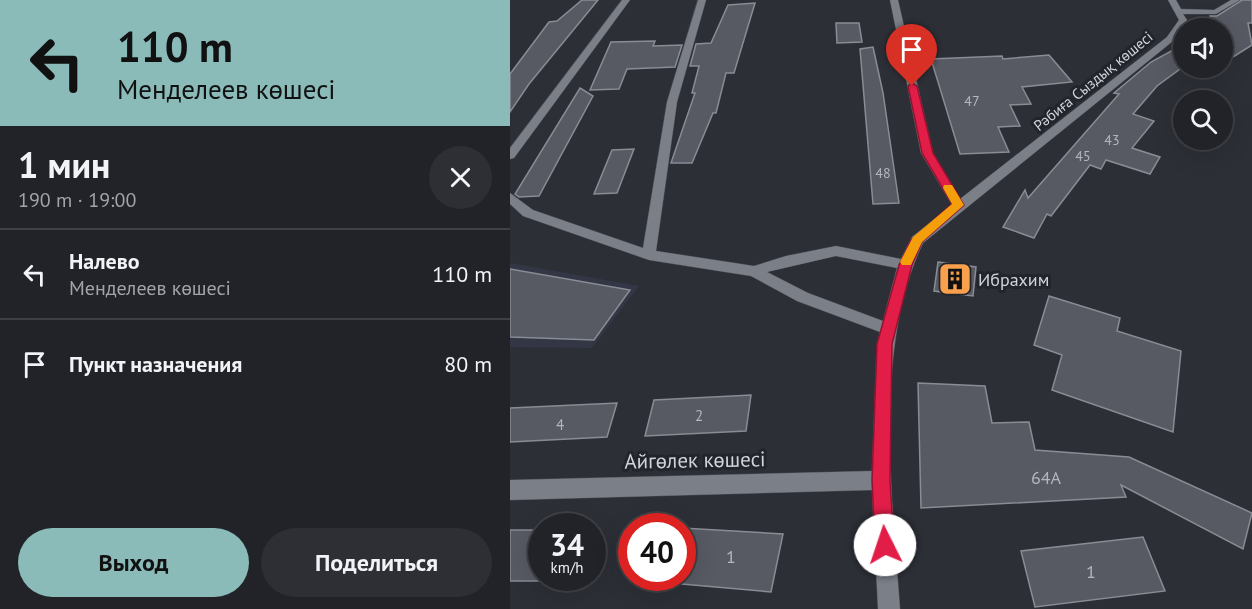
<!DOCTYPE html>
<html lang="ru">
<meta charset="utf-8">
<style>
:root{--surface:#212328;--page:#2d2f34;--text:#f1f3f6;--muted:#a2a4a8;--line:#3e4045;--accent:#8bbbb9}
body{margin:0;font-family:"PT Sans",sans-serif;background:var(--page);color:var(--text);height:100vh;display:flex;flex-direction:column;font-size:22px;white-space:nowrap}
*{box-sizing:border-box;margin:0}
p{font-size:20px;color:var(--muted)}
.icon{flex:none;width:33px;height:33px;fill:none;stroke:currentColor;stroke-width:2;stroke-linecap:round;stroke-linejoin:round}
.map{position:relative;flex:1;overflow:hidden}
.sheet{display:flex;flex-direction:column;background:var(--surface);width:510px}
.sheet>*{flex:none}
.banner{background:#8bbbb9;color:#111;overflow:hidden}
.tools{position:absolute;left:663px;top:18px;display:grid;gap:12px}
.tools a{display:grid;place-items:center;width:60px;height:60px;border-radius:50%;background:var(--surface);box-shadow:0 6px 24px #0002,0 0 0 2px var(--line);font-size:30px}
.speed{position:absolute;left:18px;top:513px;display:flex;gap:12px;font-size:30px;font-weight:700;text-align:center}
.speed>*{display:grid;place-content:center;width:78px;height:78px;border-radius:50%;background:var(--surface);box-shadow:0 6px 24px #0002,0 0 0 2px var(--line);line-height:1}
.speed small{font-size:15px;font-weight:400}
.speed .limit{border:9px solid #d22;background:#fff;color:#111}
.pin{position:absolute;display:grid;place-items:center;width:51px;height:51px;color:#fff;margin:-62px -26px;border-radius:50% 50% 50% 0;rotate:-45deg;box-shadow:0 0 6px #0007}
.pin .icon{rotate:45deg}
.me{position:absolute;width:66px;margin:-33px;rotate:356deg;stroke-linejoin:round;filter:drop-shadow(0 0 4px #0008)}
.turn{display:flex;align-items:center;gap:21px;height:126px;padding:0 18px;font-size:27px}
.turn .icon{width:78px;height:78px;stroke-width:2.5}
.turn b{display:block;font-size:42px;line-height:51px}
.round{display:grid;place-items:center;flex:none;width:63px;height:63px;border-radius:32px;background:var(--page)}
.overview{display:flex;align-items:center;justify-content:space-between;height:102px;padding:0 18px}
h1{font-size:36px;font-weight:700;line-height:45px}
.action{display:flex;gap:12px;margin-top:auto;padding:12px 18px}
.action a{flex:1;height:69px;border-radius:36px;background:var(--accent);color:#111;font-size:24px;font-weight:700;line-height:69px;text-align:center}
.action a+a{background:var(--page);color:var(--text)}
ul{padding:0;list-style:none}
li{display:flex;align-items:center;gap:18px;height:90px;padding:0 18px;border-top:2px solid var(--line)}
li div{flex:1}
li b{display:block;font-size:22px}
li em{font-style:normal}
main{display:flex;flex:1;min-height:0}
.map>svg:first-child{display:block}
.built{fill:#333745}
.building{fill:#575a63;stroke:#898c95;stroke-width:1.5}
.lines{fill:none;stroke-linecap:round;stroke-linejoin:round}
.minor-casing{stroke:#494c53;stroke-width:1}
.minor{fill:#7b7f88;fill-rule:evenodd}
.route{fill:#e11d48;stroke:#92132f;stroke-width:1.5}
.slow{fill:#f59e0b}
.labels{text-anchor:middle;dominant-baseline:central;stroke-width:6;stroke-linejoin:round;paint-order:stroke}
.far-number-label{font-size:14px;fill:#b4b6bc}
.far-street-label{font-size:15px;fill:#d3d4da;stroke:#22252c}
.number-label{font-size:15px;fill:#b4b6bc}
.poi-label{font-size:18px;fill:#d3d4da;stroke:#22252c;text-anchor:start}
.near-number-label{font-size:18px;fill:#b4b6bc}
.near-street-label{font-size:21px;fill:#d3d4da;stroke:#22252c}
</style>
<main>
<section class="sheet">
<div class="banner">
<div class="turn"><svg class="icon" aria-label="left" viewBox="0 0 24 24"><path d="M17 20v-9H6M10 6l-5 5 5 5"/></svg><div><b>110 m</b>Менделеев көшесі</div></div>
</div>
<div class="overview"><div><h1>1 мин</h1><p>190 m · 19:00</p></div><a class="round"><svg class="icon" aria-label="close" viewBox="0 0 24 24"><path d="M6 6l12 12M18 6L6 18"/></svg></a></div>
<ul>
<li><svg class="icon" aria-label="left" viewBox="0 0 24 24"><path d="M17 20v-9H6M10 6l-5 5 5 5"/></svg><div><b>Налево</b><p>Менделеев көшесі</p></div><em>110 m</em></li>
<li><svg class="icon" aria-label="arrive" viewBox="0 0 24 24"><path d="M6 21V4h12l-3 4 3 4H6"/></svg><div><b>Пункт назначения</b></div><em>80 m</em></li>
</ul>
<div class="action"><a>Выход</a><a>Поделиться</a></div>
</section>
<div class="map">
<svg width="742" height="609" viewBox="0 0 742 609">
<rect width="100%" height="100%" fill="#2c2f36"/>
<polygon class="built" points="0,263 129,286 82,348 0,347"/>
<g class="building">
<polygon points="72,0 88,0 19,84 0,112 0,74 39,22 47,21"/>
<polygon points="732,0 742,0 742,23 738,23 742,45 712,64 712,24 701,24 700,16 707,16"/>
<polygon points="245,3 224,73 216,73 206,113 203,113 182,163 161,163 185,93 182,93 189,66 180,66 186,44 201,43 218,5"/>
<polygon points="326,23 349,23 352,42 327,43"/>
<polygon points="145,41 143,46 172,45 165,67 117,69 109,89 80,90 101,42"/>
<polygon points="674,44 674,66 647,86 623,114 644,121 622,148 650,157 640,174 596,160 591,169 580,165 541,216 537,214 524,238 493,227 515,190 518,198 609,94 604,93 641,62"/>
<polygon points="363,47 373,93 389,203 363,204 350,49"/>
<polygon points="539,55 562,82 512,87 521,104 500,105 510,126 488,127 499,152 450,154 421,59 492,56 493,59"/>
<polygon points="70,88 83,96 29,196 9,197 5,194"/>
<polygon points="124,149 107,193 84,194 102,150"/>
<polygon points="428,262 466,267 463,296 424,291"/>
<polygon points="0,269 120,290 84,340 0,337"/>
<polygon points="539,296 610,318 607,331 671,351 663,432 542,390 552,355 524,345"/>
<polygon points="408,383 475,386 482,423 519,422 525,450 619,457 742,513 733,549 611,485 616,497 411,508"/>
<polygon points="241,395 236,431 135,436 144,400"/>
<polygon points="107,403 97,437 0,442 0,408"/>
<polygon points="172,528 273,534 261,592 172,584"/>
<rect x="0" y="530" width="32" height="51"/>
<polygon points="633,537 655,591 525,607 511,551"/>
</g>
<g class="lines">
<g class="minor-casing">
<g id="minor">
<polygon points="112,0 120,0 4,158 0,159 0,148"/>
<path d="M188,0H196L167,102L146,251L244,266L276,256L326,246L391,259L402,237L442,205L411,153L380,0H388L423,153L450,199L657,37L669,20L658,0H666L671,9L704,10L721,0H730L706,14H673L677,20L663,41L413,243C363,347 382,496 390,609H368L362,490L0,500V480L362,471L367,344L370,332L287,301L241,276L139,260L13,216L0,204V193L23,210L133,248L157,102ZM326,256L387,268L373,321L298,293L257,272Z"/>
</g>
</g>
<use href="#minor" class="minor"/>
</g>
<polygon class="route" points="402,83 407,86 423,153 454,205 412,242 402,265 382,344 380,480 384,545 382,551 375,554 368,551 365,545 362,480 367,344 389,265 401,240 442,204 412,153 398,86"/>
<polygon class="slow" points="434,185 442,185 454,205 412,242 401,265 392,265 390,262 403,237 442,204 433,188"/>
<defs>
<g id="building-square" transform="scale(1.725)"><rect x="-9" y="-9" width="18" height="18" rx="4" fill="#f9a04d" stroke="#22252c"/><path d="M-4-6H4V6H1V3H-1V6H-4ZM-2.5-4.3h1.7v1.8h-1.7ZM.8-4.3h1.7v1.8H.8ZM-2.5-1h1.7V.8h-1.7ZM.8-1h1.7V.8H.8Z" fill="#111"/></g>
</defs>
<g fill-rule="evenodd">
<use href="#building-square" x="445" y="279"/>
</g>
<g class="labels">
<g class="far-number-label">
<text x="462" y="101">47</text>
<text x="602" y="140">43</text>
<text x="573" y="156">45</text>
<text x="373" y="173">48</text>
</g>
<g class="far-street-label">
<text transform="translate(583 81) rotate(-39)">Рәбиға Сыздық көшесі</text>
</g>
<g class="number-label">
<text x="189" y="415">2</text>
<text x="50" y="424">4</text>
</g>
<g class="poi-label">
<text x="468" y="279">Ибрахим</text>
</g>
<g class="near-number-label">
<text x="536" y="477">64А</text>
<text x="221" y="556">1</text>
<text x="581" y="571">1</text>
</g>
<g class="near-street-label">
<text transform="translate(185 460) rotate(-1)">Айгөлек көшесі</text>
</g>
</g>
</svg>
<div class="tools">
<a><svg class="icon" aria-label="sound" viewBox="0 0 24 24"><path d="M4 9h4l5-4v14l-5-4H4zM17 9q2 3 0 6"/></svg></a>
<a><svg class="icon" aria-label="search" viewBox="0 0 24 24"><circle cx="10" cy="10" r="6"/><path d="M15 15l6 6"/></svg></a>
</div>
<div class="speed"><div>34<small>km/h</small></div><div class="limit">40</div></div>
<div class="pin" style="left:402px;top:86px;background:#d93025"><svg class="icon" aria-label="arrive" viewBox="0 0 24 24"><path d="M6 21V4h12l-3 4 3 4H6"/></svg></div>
<svg class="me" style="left:375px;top:545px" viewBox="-20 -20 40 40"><circle r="19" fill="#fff"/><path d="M0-13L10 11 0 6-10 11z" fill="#e11d48"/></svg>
</div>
</main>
